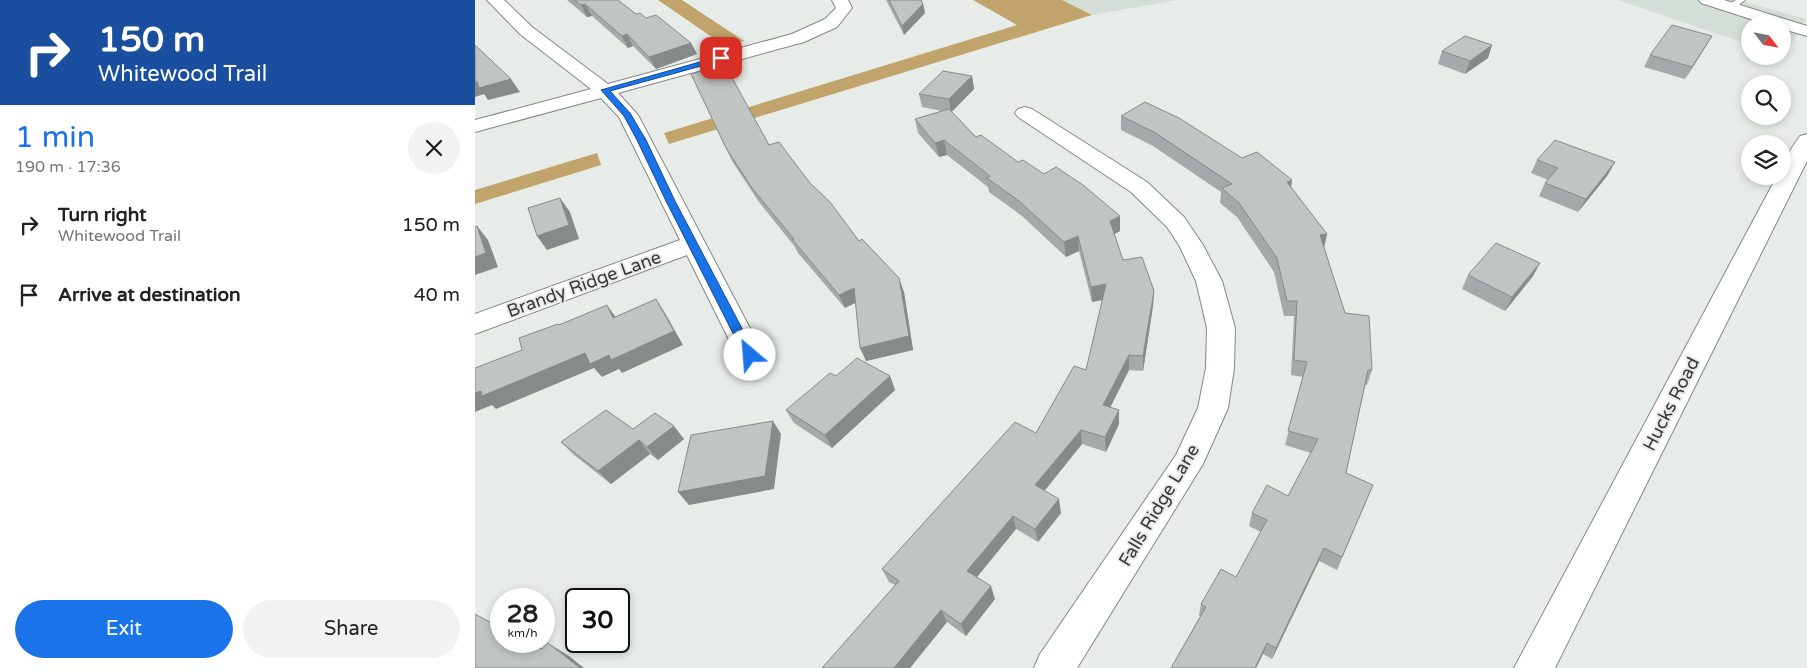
<!DOCTYPE html>
<meta charset="utf-8">
<style>
:root{--surface:#fff;--page:#f2f2f2;--text:#202124;--muted:#757577;--accent:#1a73e8}
body{margin:0;font-family:"Varela Round",sans-serif;background:var(--page);color:var(--text);height:100vh;display:flex;flex-direction:column;font-size:19px;white-space:nowrap}
*{box-sizing:border-box;margin:0}
p{font-size:16px;color:var(--muted)}
.icon{flex:none;width:28px;height:28px;fill:none;stroke:currentColor;stroke-width:2;stroke-linecap:round;stroke-linejoin:round}
.map{position:relative;flex:1;overflow:hidden}
.sheet{display:flex;flex-direction:column;background:var(--surface);width:475px}
.sheet>*{flex:none}
.banner{background:#1a4fa0;color:#fff;overflow:hidden}
.needle{width:32px;rotate:122deg}
.tools{position:absolute;left:1266px;top:15px;display:grid;gap:10px}
.tools a{display:grid;place-items:center;width:50px;height:50px;border-radius:50%;background:var(--surface);box-shadow:0 2px 8px #0003;font-size:25px}
.speed{position:absolute;left:15px;top:588px;display:flex;gap:10px;font-size:25px;font-weight:700;text-align:center}
.speed>*{display:grid;place-content:center;width:65px;height:65px;border-radius:50%;background:var(--surface);box-shadow:0 2px 8px #0003;line-height:1}
.speed small{font-size:12px;font-weight:400}
.speed .limit{border:2px solid #111;border-radius:8px;background:#fff;color:#111}
.pin{position:absolute;display:grid;place-items:center;width:42px;height:42px;color:#fff;margin:-21px;border-radius:10px;box-shadow:0 2px 8px #0006}
.me{position:absolute;width:55px;margin:-28px;rotate:333deg;stroke-linejoin:round;filter:drop-shadow(0 0 4px #0008)}
.turn{display:flex;align-items:center;gap:18px;height:105px;padding:0 15px;font-size:22px}
.turn .icon{width:65px;height:65px;stroke-width:2.5}
.turn b{display:block;font-size:35px;line-height:42px}
.round{display:grid;place-items:center;flex:none;width:52px;height:52px;border-radius:26px;background:var(--page)}
.head{display:flex;align-items:center;justify-content:space-between;height:85px;padding:0 15px}
h1{font-size:30px;font-weight:600;line-height:38px;color:var(--accent)}
.action{display:flex;gap:10px;margin-top:auto;padding:10px 15px}
.action a{flex:1;height:58px;border-radius:30px;background:var(--accent);color:#fff;font-size:20px;font-weight:600;line-height:58px;text-align:center}
.action a+a{background:var(--page);color:var(--text)}
ul{padding:0;list-style:none}
li{display:flex;align-items:center;gap:15px;height:70px;padding:0 15px}
li div{flex:1}
li b{display:block;font-size:19px}
li em{font-style:normal}
main{display:flex;flex:1;min-height:0}
.map>svg:first-child{display:block}
.built{fill:#d4ded6}
.forest{fill:#c0a46b}
.lines{fill:none;stroke-linecap:round;stroke-linejoin:round}
.service-casing{stroke:#848885;stroke-width:2}
.minor-casing{stroke:#848885;stroke-width:2}
.secondary-casing{stroke:#848885;stroke-width:2}
.service{fill:#fff;fill-rule:evenodd}
.minor{fill:#fff;fill-rule:evenodd}
.secondary{fill:#fff;fill-rule:evenodd}
.wall{fill:#a5a9a9}
.shaded-wall{fill:#868a89}
.building{fill:#c0c5c4;stroke:#868a89}
.route{fill:#1a73e8;stroke:#114b97}
.labels{text-anchor:middle;dominant-baseline:central;stroke-width:4;stroke-linejoin:round;paint-order:stroke}
.street-label{font-size:18px;fill:#373837;stroke:#e7ece8}
</style>
<main>
<section class="sheet">
<div class="banner">
<div class="turn"><svg class="icon" aria-label="right" viewBox="0 0 24 24"><path d="M7 20v-9h11M14 6l5 5-5 5"/></svg><div><b>150 m</b>Whitewood Trail</div></div>
</div>
<div class="head"><div><h1>1 min</h1><p>190 m · 17:36</p></div><a class="round"><svg class="icon" aria-label="close" viewBox="0 0 24 24"><path d="M6 6l12 12M18 6L6 18"/></svg></a></div>
<ul>
<li><svg class="icon" aria-label="right" viewBox="0 0 24 24"><path d="M7 20v-9h11M14 6l5 5-5 5"/></svg><div><b>Turn right</b><p>Whitewood Trail</p></div><em>150 m</em></li>
<li><svg class="icon" aria-label="arrive" viewBox="0 0 24 24"><path d="M6 21V4h12l-3 4 3 4H6"/></svg><div><b>Arrive at destination</b></div><em>40 m</em></li>
</ul>
<div class="action"><a>Exit</a><a>Share</a></div>
</section>
<div class="map">
<svg width="1332" height="668" viewBox="0 0 1332 668">
<rect width="100%" height="100%" fill="#e7ece8"/>
<g class="built">
<polygon points="587,0 702,0 617,15"/>
<polygon points="1143,0 1263,0 1331,19 1308,57 1308,24 1275,24 1275,45"/>
</g>
<g class="forest">
<polygon points="183,0 207,0 269,41 250,46"/>
<polygon points="498,0 587,0 617,15 194,144 189,133 542,25"/>
<polygon points="122,153 126,165 0,204 0,190"/>
</g>
<g class="lines">
<g class="service-casing">
<polygon id="service" points="1261,0 1270,0 1257,10 1251,10 1251,6"/>
</g>
<g class="minor-casing">
<g id="minor">
<polygon points="12,0 29,0 57,27 133,84 317,34 350,19 361,8 357,0 373,0 377,8 362,27 329,42 143,93 163,115 289,355 285,362 275,366 265,362 212,255 0,334 0,314 205,240 144,117 126,98 0,132 0,120 116,89 45,34"/>
<polygon points="1224,0 1249,0 1332,26 1332,36 1308,29 1308,24 1291,24 1226,3"/>
<polygon points="550,107 557,109 672,182 709,217 728,245 747,281 760,328 759,368 753,408 728,464 602,668 559,668 565,654 701,455 723,408 731,368 732,328 721,281 704,245 692,227 656,192 543,117 540,113 543,109"/>
</g>
</g>
<g class="secondary-casing">
<path id="secondary" d="M1332,134V161L1080,668H1039L1302,176H1308C1308,162 1316,148 1325,136Z"/>
</g>
<use href="#service" class="service"/>
<use href="#minor" class="minor"/>
<use href="#secondary" class="secondary"/>
</g>
<g class="wall">
<polygon points="92,0 143,0 161,14 171,18 216,43 222,54 181,69 158,46 153,48 117,16 112,17"/>
<polygon points="411,0 446,0 448,4 450,13 429,35"/>
<polygon points="1237,36 1210,79 1169,67 1175,55"/>
<polygon points="1017,45 1013,58 990,74 963,64 967,51"/>
<polygon points="216,74 294,145 335,183 384,241 429,292 438,350 391,361 380,303 370,308 323,253 320,247 284,202 257,161"/>
<polygon points="497,76 499,89 477,112 501,137 543,162 645,231 639,234 648,260 679,291 678,306 668,371 654,370 635,407 644,424 631,452 607,444 569,491 586,513 563,542 541,529 502,577 520,599 491,636 472,622 435,668 347,668 420,585 414,582 407,569 561,433 611,370 628,300 617,302 604,251 591,257 547,216 514,192 513,187 472,155 464,157 443,133 440,119 467,111 447,107 444,94"/>
<polygon points="646,116 767,158 817,180 816,187 852,234 849,247 870,313 897,370 892,385 890,385 871,473 898,485 862,570 844,561 797,659 788,654 781,668 696,668 725,616 724,616 726,604 761,577 786,532 774,526 777,513 813,496 836,453 810,445 828,377 816,375 819,316 809,316 799,272 762,217 745,203 746,192 678,146 646,130"/>
<polygon points="1062,160 1140,162 1132,176 1103,212 1064,196 1070,183 1073,180 1056,173"/>
<polygon points="1065,263 1058,276 1030,311 987,289 993,275"/>
<polygon points="361,376 415,376 420,390 357,448 319,423 311,410"/>
<polygon points="158,429 209,439 183,460 175,454 136,484 99,455 86,442"/>
</g>
<g class="shaded-wall">
<polygon points="110,4 117,16 112,17 106,5"/>
<polygon points="448,4 450,13 429,35 427,26"/>
<polygon points="152,34 158,46 153,48 147,36"/>
<polygon points="1237,36 1230,48 1210,79 1217,67"/>
<polygon points="216,43 222,54 181,69 174,57"/>
<polygon points="1017,45 1013,58 990,74 995,61"/>
<polygon points="497,76 499,89 476,112 474,99"/>
<polygon points="36,79 45,92 13,100 9,94 0,97 0,82"/>
<polygon points="469,140 472,155 464,157 460,143"/>
<polygon points="1140,162 1132,176 1103,212 1111,199"/>
<polygon points="817,180 815,194 812,182"/>
<polygon points="85,198 95,212 104,239 72,250 62,236"/>
<polygon points="645,216 645,231 636,236 635,221"/>
<polygon points="2,226 13,240 23,267 0,275 0,257"/>
<polygon points="852,234 849,248 845,235"/>
<polygon points="603,236 604,251 591,257 589,242"/>
<polygon points="1065,263 1058,276 1030,311 1037,297"/>
<polygon points="424,278 429,292 438,350 391,361 385,348"/>
<polygon points="631,284 632,299 617,302 616,287"/>
<polygon points="379,288 384,301 370,308 364,295"/>
<polygon points="679,291 678,306 668,371 668,356"/>
<polygon points="181,299 190,313 208,345 147,373 144,369 127,377 119,368 21,409 17,405 0,412 0,393"/>
<polygon points="132,305 142,319 138,318"/>
<polygon points="654,355 654,370 629,420 628,405"/>
<polygon points="415,376 420,390 357,448 350,435"/>
<polygon points="644,410 644,424 631,452 630,437"/>
<polygon points="298,421 306,434 299,489 214,505 203,492"/>
<polygon points="199,426 209,439 183,460 172,447"/>
<polygon points="606,430 607,444 563,499 560,485"/>
<polygon points="164,440 175,454 136,484 123,471"/>
<polygon points="584,499 586,513 563,542 560,529"/>
<polygon points="538,516 541,529 497,583 492,571"/>
<polygon points="849,548 844,561 797,659 801,648"/>
<polygon points="516,586 520,599 491,636 486,624"/>
<polygon points="466,610 472,622 435,668 419,668"/>
<polygon points="73,643 94,656 109,668 105,668"/>
<polygon points="792,643 788,654 781,668 780,668"/>
</g>
<g class="building">
<polygon points="99,0 143,0 161,14 165,13 171,18 181,15 216,43 174,57 152,34 147,36 110,4 106,5"/>
<polygon points="414,0 446,0 448,4 427,26"/>
<polygon points="1197,25 1237,36 1217,67 1175,55"/>
<polygon points="990,36 1017,45 995,61 967,51"/>
<polygon points="0,45 36,79 4,88 2,81 0,82"/>
<polygon points="250,65 294,145 304,142 335,183 355,202 384,241 387,239 424,278 434,336 385,348 379,288 364,295 317,239 319,239 277,188 251,148 216,74"/>
<polygon points="468,71 497,76 474,99 444,94"/>
<polygon points="670,102 704,118 767,158 782,152 817,180 812,182 852,234 845,235 870,313 894,316 897,370 893,370 871,473 898,485 867,557 849,548 801,648 792,643 780,668 696,668 731,607 726,604 746,569 761,577 792,520 777,513 792,485 813,496 843,439 813,431 832,362 819,360 822,301 812,301 802,258 764,203 747,188 757,184 679,132 646,116"/>
<polygon points="474,109 501,137 506,135 543,162 548,160 569,174 581,167 608,185 645,216 635,221 648,260 667,257 679,291 668,356 654,355 628,405 644,410 630,437 606,430 560,485 584,499 560,529 538,516 492,571 516,586 486,624 466,610 419,668 347,668 424,581 407,569 540,422 561,433 599,366 611,370 631,284 616,287 603,236 589,242 544,201 512,178 515,176 469,140 460,143 440,119"/>
<polygon points="1080,140 1140,162 1111,199 1070,183 1083,168 1062,160"/>
<polygon points="85,198 94,225 62,236 53,208"/>
<polygon points="2,226 11,253 0,257 0,227"/>
<polygon points="1021,243 1065,263 1037,297 993,275"/>
<polygon points="181,299 199,331 136,360 134,355 115,364 110,353 7,396 6,391 0,393 0,368 47,350 44,338 83,324 84,325 132,305 138,318"/>
<polygon points="382,358 415,376 350,435 311,410 355,373 361,376"/>
<polygon points="131,410 158,429 180,413 199,426 172,447 164,440 123,471 86,442"/>
<polygon points="298,421 290,476 203,492 216,435"/>
<polygon points="0,614 26,628 26,641 52,641 67,649 73,643 105,668 0,668"/>
</g>
<polygon class="route" points="246,56 248,57 248,60 135,91 155,113 171,140 200,201 281,355 275,359 269,355 191,201 162,140 149,116 126,90"/>
<g class="labels">
<g class="street-label">
<text transform="translate(109 284) rotate(-20)">Brandy Ridge Lane</text>
<text transform="translate(1196 404) rotate(-63)">Hucks Road</text>
<text transform="translate(684 505) rotate(-59)">Falls Ridge Lane</text>
</g>
</g>
</svg>
<div class="tools">
<a><svg class="needle" viewBox="-14 -14 28 28"><path d="M0-13l5 13h-10z" fill="#e53935"/><path d="M0 13l5-13h-10z" fill="#757577"/></svg></a>
<a><svg class="icon" aria-label="search" viewBox="0 0 24 24"><circle cx="10" cy="10" r="6"/><path d="M15 15l6 6"/></svg></a>
<a><svg class="icon" aria-label="layers" viewBox="0 0 24 24"><path d="M12 4l9 5-9 5-9-5zM3 14l9 5 9-5"/></svg></a>
</div>
<div class="speed"><div>28<small>km/h</small></div><div class="limit">30</div></div>
<div class="pin" style="left:246px;top:58px;background:#d93025"><svg class="icon" aria-label="arrive" viewBox="0 0 24 24"><path d="M6 21V4h12l-3 4 3 4H6"/></svg></div>
<svg class="me" style="left:275px;top:355px" viewBox="-20 -20 40 40"><circle r="19" fill="#fff"/><path d="M0-13L10 11 0 6-10 11z" fill="#1a73e8"/></svg>
</div>
</main>
